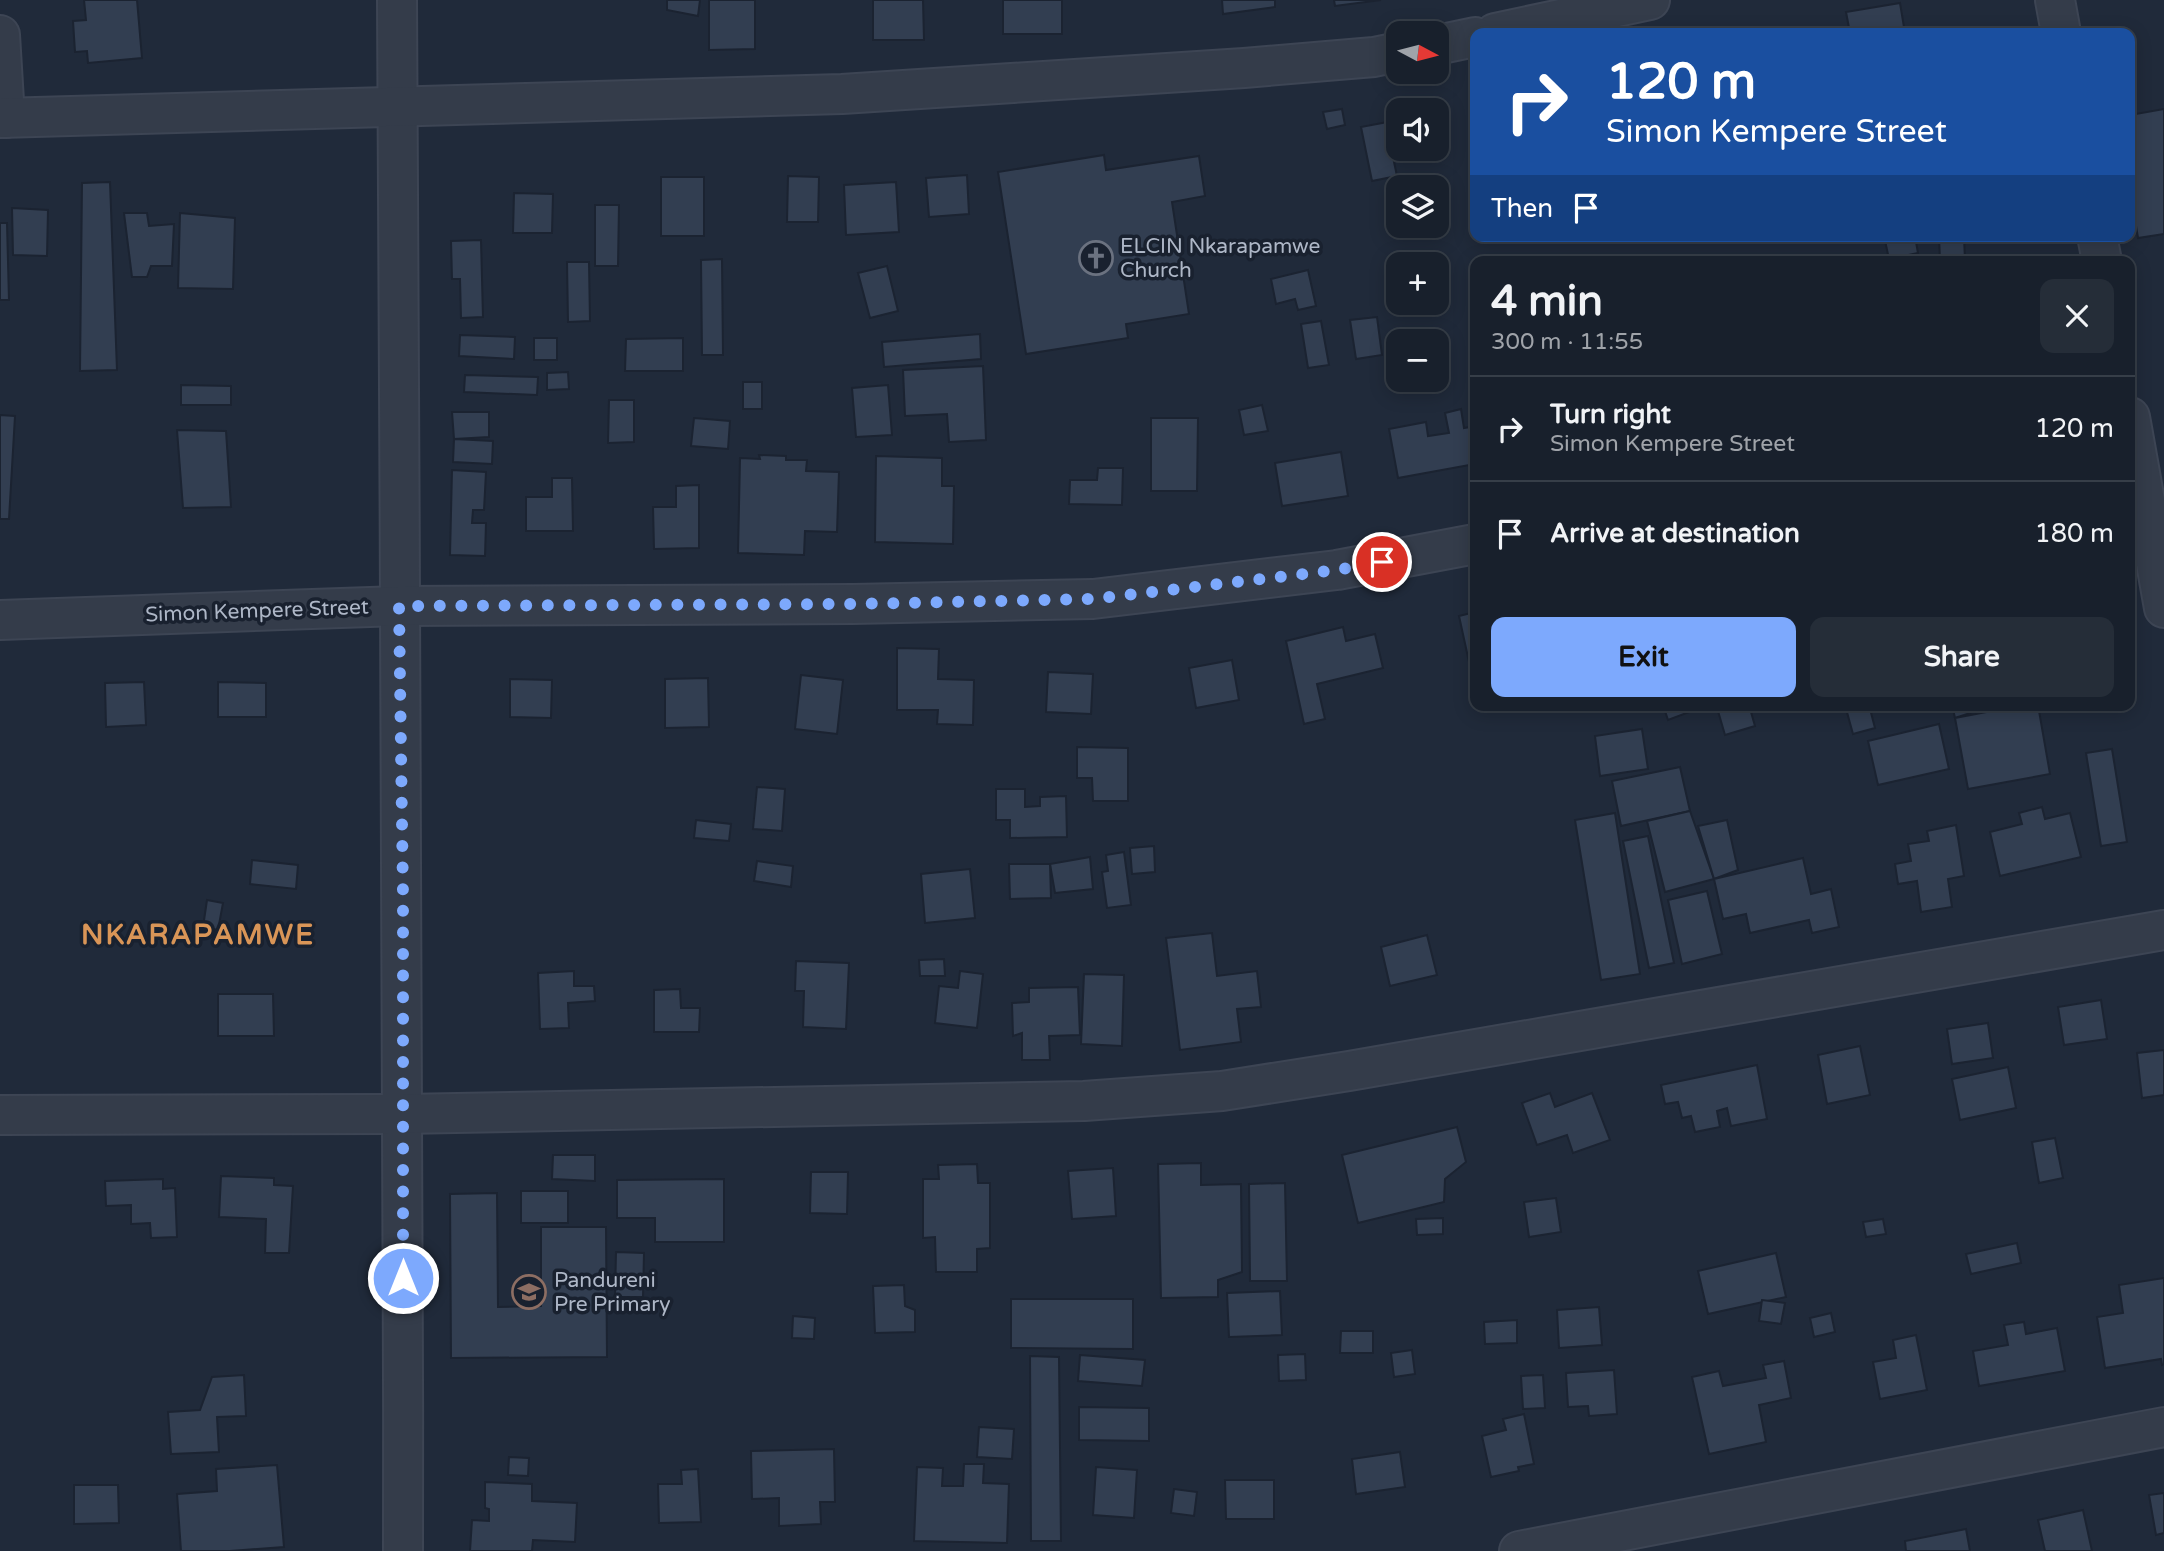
<!DOCTYPE html>
<meta charset="utf-8">
<style>
:root{--surface:#18202c;--page:#252d38;--text:#f1f3f6;--muted:#9fa3a9;--line:#363e48;--accent:#7da9fd}
body{margin:0;font-family:"Varela Round",sans-serif;background:var(--page);color:var(--text);height:100vh;display:flex;flex-direction:column;font-size:26px;white-space:nowrap}
*{box-sizing:border-box;margin:0}
p{font-size:23px;color:var(--muted)}
.icon{flex:none;width:38px;height:38px;fill:none;stroke:currentColor;stroke-width:2;stroke-linecap:round;stroke-linejoin:round}
.map{position:relative;flex:1;overflow:hidden}
.details{position:absolute;left:1470px;top:256px;width:665px;height:455px;display:flex;flex-direction:column;background:var(--surface);border-radius:14px;box-shadow:0 4px 18px #0003,0 0 0 2px var(--line)}
.details>*{flex:none}
.top-card{position:absolute;left:1470px;top:28px;width:665px;height:214px;border-radius:14px;box-shadow:0 4px 18px #0003,0 0 0 2px var(--line);background:#1a4fa0;color:#fff;overflow:hidden}
.needle{width:46px;rotate:97deg}
.buttons{position:absolute;left:1386px;top:21px;display:grid;gap:14px}
.buttons a{display:grid;place-items:center;width:63px;height:63px;border-radius:14px;background:var(--surface);box-shadow:0 4px 18px #0003,0 0 0 2px var(--line);font-size:35px}
.pin{position:absolute;display:grid;place-items:center;width:60px;height:60px;color:#fff;margin:-30px;border:4px solid #fff;border-radius:50%;box-shadow:0 2px 7px #0007}
.me{position:absolute;width:77px;margin:-38px;rotate:0deg;stroke-linejoin:round;filter:drop-shadow(0 0 5px #0008)}
.turn{display:flex;align-items:center;gap:24px;height:147px;padding:0 21px;font-size:32px}
.turn .icon{width:91px;height:91px;stroke-width:2.5}
.turn b{display:block;font-size:49px;line-height:60px}
.then{display:flex;align-items:center;height:66px;padding:0 21px;background:#0003;gap:14px;font-size:26px}
.round{display:grid;place-items:center;flex:none;width:74px;height:74px;border-radius:14px;background:var(--page)}
.headline{display:flex;align-items:center;justify-content:space-between;height:119px;padding:0 21px}
h1{font-size:42px;font-weight:800;line-height:52px}
.cta{display:flex;gap:14px;margin-top:auto;padding:14px 21px}
.cta a{flex:1;height:80px;border-radius:14px;background:var(--accent);color:#111;font-size:28px;font-weight:800;line-height:80px;text-align:center}
.cta a+a{background:var(--page);color:var(--text)}
ul{padding:0;list-style:none}
li{display:flex;align-items:center;gap:21px;height:105px;padding:0 21px;border-top:2px solid var(--line)}
li div{flex:1}
li b{display:block;font-size:26px}
li em{font-style:normal}
.map>svg:first-child{display:block}
.building{fill:#323e51;stroke:#1b2331;stroke-width:2}
.lines{fill:none;stroke-linecap:round;stroke-linejoin:round}
.minor-casing{stroke:#3d4554;stroke-width:42}
.minor{stroke:#343c4a;stroke-width:38}
.route{stroke:#7da9fd;stroke-width:12;stroke-dasharray:0 21.6}
.labels{text-anchor:middle;dominant-baseline:central;stroke-width:7;stroke-linejoin:round;paint-order:stroke}
.poi-label{font-size:21px;fill:#aeb7c7;stroke:#19212f;text-anchor:start}
.street-label{font-size:21px;fill:#aeb7c7;stroke:#19212f}
.district-label{font-size:28px;font-weight:bold;letter-spacing:2px;fill:#d99557;stroke:#19212f}
</style>
<div class="map">
<svg width="2164" height="1551" viewBox="0 0 2164 1551">
<rect width="100%" height="100%" fill="#202a3a"/>
<g class="building">
<polygon points="84,0 137,0 142,58 88,63 87,51 75,52 73,21 86,20"/>
<polygon points="667,0 700,0 698,16 667,10"/>
<polygon points="709,0 755,0 755,49 709,50"/>
<polygon points="873,0 923,0 924,40 873,40"/>
<rect x="1003" y="0" width="59" height="34"/>
<polygon points="1222,0 1275,0 1275,7 1223,14"/>
<polygon points="1334,0 1381,0 1335,6"/>
<polygon points="1900,3 1905,33 1850,33 1846,12"/>
<polygon points="1342,109 1345,125 1327,129 1323,112"/>
<polygon points="2164,109 2164,234 2138,238 2130,190 2130,115"/>
<polygon points="1398,120 1397,143 1400,156 1393,157 1397,176 1372,181 1361,127"/>
<polygon points="1104,155 1106,170 1199,156 1205,196 1172,202 1189,314 1126,324 1128,338 1026,354 998,172"/>
<polygon points="967,175 969,214 929,217 926,178"/>
<polygon points="788,176 819,177 818,222 787,222"/>
<rect x="661" y="177" width="43" height="59"/>
<polygon points="110,182 117,370 80,371 82,183"/>
<polygon points="896,182 899,232 846,235 844,185"/>
<polygon points="514,193 553,194 552,233 513,233"/>
<polygon points="595,205 619,205 618,266 595,266"/>
<polygon points="12,208 48,210 47,256 13,255"/>
<polygon points="124,213 147,213 149,226 174,224 172,266 151,266 147,277 132,277"/>
<polygon points="180,213 235,218 233,289 178,288"/>
<polygon points="0,223 7,223 9,300 0,300"/>
<polygon points="1884,236 1915,236 1918,253 1889,259"/>
<polygon points="1939,236 1964,236 1965,261 1940,261"/>
<polygon points="481,240 483,317 461,318 460,279 452,279 451,241"/>
<polygon points="722,259 723,355 702,355 701,260"/>
<polygon points="567,262 589,262 590,321 568,322"/>
<polygon points="887,266 898,311 870,318 858,273"/>
<polygon points="1308,270 1316,306 1298,310 1295,299 1276,304 1271,279"/>
<polygon points="1377,317 1382,355 1356,359 1350,320"/>
<polygon points="1321,321 1329,365 1308,368 1301,324"/>
<polygon points="980,334 981,359 884,367 882,342"/>
<polygon points="460,335 515,337 514,359 459,356"/>
<rect x="534" y="338" width="23" height="22"/>
<polygon points="683,338 683,371 625,371 626,339"/>
<polygon points="1443,348 1448,370 1437,373 1437,349"/>
<polygon points="983,366 986,440 949,442 947,414 905,416 903,370"/>
<polygon points="568,372 569,389 547,390 547,373"/>
<polygon points="465,375 538,377 537,395 464,392"/>
<rect x="743" y="382" width="19" height="27"/>
<polygon points="181,385 231,386 231,405 181,405"/>
<polygon points="888,385 892,435 856,437 852,388"/>
<polygon points="609,400 634,400 634,442 608,443"/>
<polygon points="1262,405 1268,431 1244,435 1239,410"/>
<polygon points="1461,409 1464,428 1470,427 1475,464 1398,478 1389,429 1426,422 1428,436 1449,433 1445,413"/>
<polygon points="452,412 489,412 489,437 454,439"/>
<polygon points="0,415 15,416 9,519 0,519"/>
<polygon points="694,418 730,421 728,449 691,446"/>
<polygon points="1151,418 1198,418 1197,491 1151,491"/>
<polygon points="177,430 226,431 231,507 183,508"/>
<polygon points="454,439 493,441 492,464 453,462"/>
<polygon points="1341,452 1348,496 1282,506 1275,463"/>
<polygon points="759,455 786,456 786,460 807,460 806,471 839,472 837,532 805,531 804,555 738,553 740,458 760,459"/>
<polygon points="876,456 942,458 942,486 954,486 953,544 875,542"/>
<polygon points="1098,468 1123,468 1122,505 1069,504 1070,480 1097,480"/>
<polygon points="452,470 486,472 484,510 473,510 472,523 486,523 485,556 450,555"/>
<polygon points="552,478 572,478 573,531 526,531 526,497 552,497"/>
<polygon points="699,485 699,548 654,549 653,507 676,507 676,486"/>
<polygon points="1475,612 1475,670 1471,671 1459,616"/>
<polygon points="1343,627 1346,641 1375,634 1383,668 1317,684 1325,719 1304,724 1286,641"/>
<polygon points="897,648 939,649 938,679 974,680 973,725 937,724 938,710 897,710"/>
<polygon points="1232,660 1239,700 1196,708 1189,668"/>
<polygon points="1048,672 1093,674 1091,714 1046,712"/>
<polygon points="801,675 843,680 837,734 795,729"/>
<polygon points="708,678 709,727 665,728 665,679"/>
<polygon points="510,679 552,680 551,718 510,717"/>
<polygon points="144,682 146,725 106,727 105,683"/>
<polygon points="218,682 266,683 266,717 218,717"/>
<polygon points="1663,705 1690,705 1692,711 1668,720"/>
<polygon points="1739,705 1749,705 1755,726 1725,735 1718,711"/>
<polygon points="1845,705 1869,705 1875,728 1853,734"/>
<polygon points="1952,705 1995,705 1955,718"/>
<polygon points="2023,705 2038,705 2050,774 1968,789 1955,718"/>
<polygon points="1939,724 1949,769 1878,785 1868,741"/>
<polygon points="1642,729 1648,769 1600,776 1595,736"/>
<polygon points="1077,747 1128,748 1128,801 1093,801 1092,778 1077,778"/>
<polygon points="2112,749 2127,842 2101,846 2086,753"/>
<polygon points="1680,767 1690,811 1621,826 1612,781"/>
<polygon points="757,787 785,789 782,831 753,829"/>
<polygon points="996,789 1025,789 1025,807 1040,806 1040,797 1066,796 1067,837 1010,838 1010,820 996,820"/>
<polygon points="2042,807 2045,819 2070,813 2081,857 2000,876 1990,832 2022,824 2019,813"/>
<polygon points="1690,811 1714,879 1665,892 1647,821"/>
<polygon points="1615,813 1640,974 1601,980 1575,820"/>
<polygon points="696,820 731,824 729,841 694,838"/>
<polygon points="1727,820 1738,870 1714,879 1698,826"/>
<polygon points="1956,825 1964,876 1948,879 1952,907 1921,912 1917,881 1898,884 1895,864 1911,861 1908,844 1929,841 1927,831"/>
<polygon points="1648,836 1674,963 1649,968 1623,841"/>
<polygon points="1154,846 1155,872 1132,874 1130,848"/>
<polygon points="1124,852 1131,905 1107,908 1102,872 1108,871 1106,855"/>
<polygon points="1090,857 1093,889 1055,893 1050,864"/>
<polygon points="1803,858 1811,894 1831,889 1839,927 1812,933 1809,920 1750,933 1746,914 1723,919 1714,879"/>
<polygon points="252,860 298,865 296,889 250,884"/>
<polygon points="757,861 793,866 791,887 754,881"/>
<polygon points="1009,864 1050,864 1051,898 1010,899"/>
<polygon points="970,869 975,918 925,923 921,874"/>
<polygon points="1707,891 1722,954 1682,964 1668,900"/>
<polygon points="207,900 223,903 218,930 203,927"/>
<polygon points="1212,933 1217,976 1257,971 1261,1007 1237,1009 1241,1042 1180,1050 1166,938"/>
<polygon points="1427,935 1437,975 1390,986 1381,947"/>
<polygon points="944,959 945,976 920,976 919,960"/>
<polygon points="796,961 849,963 846,1029 803,1027 804,991 795,991"/>
<polygon points="574,971 574,986 594,986 595,1001 568,1003 569,1028 540,1029 538,973"/>
<polygon points="960,971 983,974 977,1028 935,1023 939,986 958,988"/>
<polygon points="1084,974 1124,975 1122,1046 1081,1044"/>
<polygon points="1078,987 1080,1035 1049,1036 1050,1060 1022,1060 1022,1033 1013,1036 1012,1003 1029,1002 1029,988"/>
<polygon points="680,989 681,1008 700,1008 699,1032 654,1032 654,990"/>
<polygon points="218,994 273,994 274,1036 218,1036"/>
<polygon points="2101,1000 2107,1039 2064,1045 2058,1007"/>
<polygon points="1988,1023 1993,1058 1952,1064 1947,1029"/>
<polygon points="1860,1046 1870,1095 1827,1104 1818,1055"/>
<polygon points="2164,1050 2164,1095 2142,1098 2137,1053"/>
<polygon points="1757,1065 1767,1119 1731,1126 1727,1108 1717,1111 1720,1127 1695,1132 1691,1116 1682,1118 1678,1102 1665,1104 1661,1085"/>
<polygon points="2008,1067 2016,1108 1960,1120 1952,1079"/>
<polygon points="1550,1093 1555,1107 1592,1093 1610,1140 1573,1153 1567,1135 1537,1145 1522,1103"/>
<polygon points="1457,1127 1466,1162 1445,1179 1444,1202 1358,1223 1342,1155"/>
<polygon points="2055,1138 2063,1178 2039,1183 2032,1142"/>
<polygon points="553,1155 595,1155 595,1181 552,1179"/>
<polygon points="1201,1163 1201,1185 1241,1184 1242,1272 1218,1280 1218,1297 1161,1298 1158,1164"/>
<polygon points="977,1164 978,1183 990,1183 990,1248 977,1249 977,1272 936,1272 935,1237 923,1238 923,1179 939,1179 938,1165"/>
<polygon points="1113,1168 1116,1216 1072,1219 1068,1171"/>
<polygon points="811,1172 848,1172 847,1214 810,1213"/>
<polygon points="221,1176 274,1178 274,1185 293,1186 289,1253 265,1253 266,1219 219,1217"/>
<polygon points="163,1179 163,1189 175,1188 177,1237 151,1238 150,1223 131,1224 131,1205 106,1206 105,1181"/>
<polygon points="724,1179 724,1242 655,1242 655,1218 617,1218 617,1180"/>
<polygon points="1285,1183 1287,1281 1250,1281 1249,1184"/>
<rect x="521" y="1191" width="47" height="32"/>
<polygon points="497,1193 498,1307 541,1306 541,1227 606,1227 607,1357 451,1358 450,1194"/>
<polygon points="1556,1198 1561,1232 1529,1237 1524,1202"/>
<polygon points="1443,1218 1443,1234 1417,1235 1416,1219"/>
<polygon points="1883,1219 1886,1234 1866,1237 1863,1222"/>
<polygon points="2017,1243 2021,1263 1971,1274 1966,1254"/>
<polygon points="616,1252 644,1253 643,1297 615,1297"/>
<polygon points="1776,1253 1786,1297 1708,1314 1698,1271"/>
<polygon points="2164,1278 2164,1364 2162,1365 2161,1359 2105,1368 2097,1317 2123,1313 2119,1285"/>
<polygon points="904,1285 905,1306 915,1310 915,1332 875,1333 873,1286"/>
<polygon points="1280,1291 1282,1335 1229,1337 1227,1293"/>
<polygon points="1011,1299 1133,1299 1133,1349 1011,1348"/>
<polygon points="1762,1300 1785,1303 1781,1324 1759,1321"/>
<polygon points="1599,1307 1602,1345 1559,1348 1557,1310"/>
<polygon points="1831,1313 1835,1332 1814,1337 1810,1318"/>
<polygon points="793,1316 815,1318 814,1339 792,1338"/>
<polygon points="1517,1320 1517,1343 1485,1344 1484,1322"/>
<polygon points="2024,1322 2026,1334 2057,1328 2065,1371 1979,1386 1973,1351 2008,1345 2004,1325"/>
<polygon points="1341,1331 1373,1331 1373,1353 1340,1353"/>
<polygon points="1916,1335 1927,1390 1880,1399 1873,1362 1896,1358 1893,1340"/>
<polygon points="1412,1350 1415,1374 1394,1377 1391,1353"/>
<polygon points="1305,1354 1306,1380 1279,1381 1278,1355"/>
<polygon points="1080,1355 1145,1360 1142,1386 1078,1381"/>
<polygon points="1030,1356 1059,1357 1061,1541 1031,1541"/>
<polygon points="1784,1361 1791,1398 1759,1405 1766,1442 1709,1454 1692,1377 1719,1371 1723,1386 1766,1378 1763,1365"/>
<polygon points="1614,1370 1617,1414 1589,1416 1588,1406 1568,1407 1566,1373"/>
<polygon points="244,1375 246,1416 217,1417 219,1452 171,1454 168,1412 200,1410 212,1377"/>
<polygon points="1543,1375 1545,1408 1523,1409 1521,1376"/>
<polygon points="1079,1407 1149,1408 1149,1441 1079,1440"/>
<polygon points="1524,1414 1534,1464 1518,1467 1519,1471 1491,1477 1482,1436 1506,1430 1503,1419"/>
<polygon points="979,1427 1014,1429 1012,1459 977,1457"/>
<polygon points="834,1449 835,1502 820,1502 821,1524 779,1526 779,1498 752,1499 751,1451"/>
<polygon points="1400,1452 1405,1487 1356,1494 1352,1459"/>
<polygon points="509,1457 529,1458 528,1476 508,1475"/>
<polygon points="964,1464 984,1464 983,1483 1009,1484 1007,1543 914,1541 917,1467 943,1468 942,1486 963,1486"/>
<polygon points="277,1465 284,1547 230,1551 181,1551 177,1494 217,1491 216,1469"/>
<polygon points="1096,1467 1137,1470 1134,1518 1093,1515"/>
<polygon points="698,1469 701,1522 659,1523 658,1484 682,1484 681,1470"/>
<polygon points="1225,1480 1274,1480 1274,1519 1226,1519"/>
<polygon points="485,1482 532,1484 532,1501 577,1503 575,1542 533,1540 532,1551 470,1551 472,1520 489,1521 489,1509 485,1508"/>
<polygon points="74,1485 118,1485 119,1523 74,1524"/>
<polygon points="1174,1489 1197,1492 1194,1516 1171,1513"/>
<polygon points="2164,1493 2164,1533 2156,1535 2149,1495"/>
<polygon points="2083,1510 2092,1551 2045,1551 2038,1520"/>
<polygon points="1966,1529 1970,1551 1906,1551 1905,1541"/>
</g>
<g class="lines">
<g class="minor-casing">
<g id="minor">
<path d="M397,0C399,517 404,1034 403,1551"/>
<polyline points="2055,0 2061,33"/>
<polyline points="1495,33 1650,0"/>
<polyline points="0,35 5,118"/>
<polyline points="1437,45 1475,37"/>
<polyline points="0,118 842,94 1244,68 1374,57 1398,52"/>
<polyline points="2097,236 2102,261"/>
<polyline points="2130,417 2164,608"/>
<polyline points="0,620 399,606 853,604 1093,599 1337,570 1475,544"/>
<polyline points="0,1115 403,1114 1084,1101 1222,1091 1349,1071 2164,930"/>
<polyline points="1519,1551 2164,1427"/>
</g>
</g>
<use href="#minor" class="minor"/>
</g>
<g class="lines">
<polyline class="route" points="403,1278 403,895 399,606 853,604 1093,599 1337,570 1382,562"/>
</g>
<defs>
<g id="church-ring" transform="scale(1.75)"><circle r="9.5" fill="#19212f" stroke="#6b7280" stroke-width="1.5"/><path d="M-1.2-6h2.4v3.5h3.3v2.4h-3.3V6h-2.4V-.1h-3.3v-2.4h3.3Z" fill="#6b7280"/></g>
<g id="school-ring" transform="scale(1.75)"><circle r="9.5" fill="#19212f" stroke="#8d6e63" stroke-width="1.5"/><path d="M0-5L7-2L0 1L-7-2ZM-4 1L0 2.5L4 1V4Q0 6-4 4Z" fill="#8d6e63"/></g>
</defs>
<g fill-rule="evenodd">
<use href="#church-ring" x="1096" y="258"/>
<use href="#school-ring" x="529" y="1292"/>
</g>
<g class="labels">
<g class="poi-label">
<text x="1120" y="246">ELCIN Nkarapamwe<tspan x="1120" dy="24">Church</tspan></text>
<text x="554" y="1280">Pandureni<tspan x="554" dy="24">Pre Primary</tspan></text>
</g>
<g class="street-label">
<text transform="translate(257 611) rotate(-2)">Simon Kempere Street</text>
</g>
<g class="district-label">
<text x="198" y="935">NKARAPAMWE</text>
</g>
</g>
</svg>
<div class="buttons">
<a><svg class="needle" viewBox="-14 -14 28 28"><path d="M0-13l5 13h-10z" fill="#e53935"/><path d="M0 13l5-13h-10z" fill="#9fa3a9"/></svg></a>
<a><svg class="icon" aria-label="sound" viewBox="0 0 24 24"><path d="M4 9h4l5-4v14l-5-4H4zM17 9q2 3 0 6"/></svg></a>
<a><svg class="icon" aria-label="layers" viewBox="0 0 24 24"><path d="M12 4l9 5-9 5-9-5zM3 14l9 5 9-5"/></svg></a>
<a>+</a>
<a>−</a>
</div>
<div class="pin" style="left:1382px;top:562px;background:#d93025"><svg class="icon" aria-label="arrive" viewBox="0 0 24 24"><path d="M6 21V4h12l-3 4 3 4H6"/></svg></div>
<svg class="me" style="left:403px;top:1278px" viewBox="-20 -20 40 40"><circle r="17" fill="#7da9fd" stroke="#fff" stroke-width="3"/><path d="M0-11L8 9 0 5-8 9z" fill="#fff"/></svg>
<div class="top-card">
<div class="turn"><svg class="icon" aria-label="right" viewBox="0 0 24 24"><path d="M7 20v-9h11M14 6l5 5-5 5"/></svg><div><b>120 m</b>Simon Kempere Street</div></div>
<div class="then">Then<svg class="icon" aria-label="arrive" viewBox="0 0 24 24"><path d="M6 21V4h12l-3 4 3 4H6"/></svg></div>
</div>
<section class="details">
<div class="headline"><div><h1>4 min</h1><p>300 m · 11:55</p></div><a class="round"><svg class="icon" aria-label="close" viewBox="0 0 24 24"><path d="M6 6l12 12M18 6L6 18"/></svg></a></div>
<ul>
<li><svg class="icon" aria-label="right" viewBox="0 0 24 24"><path d="M7 20v-9h11M14 6l5 5-5 5"/></svg><div><b>Turn right</b><p>Simon Kempere Street</p></div><em>120 m</em></li>
<li><svg class="icon" aria-label="arrive" viewBox="0 0 24 24"><path d="M6 21V4h12l-3 4 3 4H6"/></svg><div><b>Arrive at destination</b></div><em>180 m</em></li>
</ul>
<div class="cta"><a>Exit</a><a>Share</a></div>
</section>
</div>
